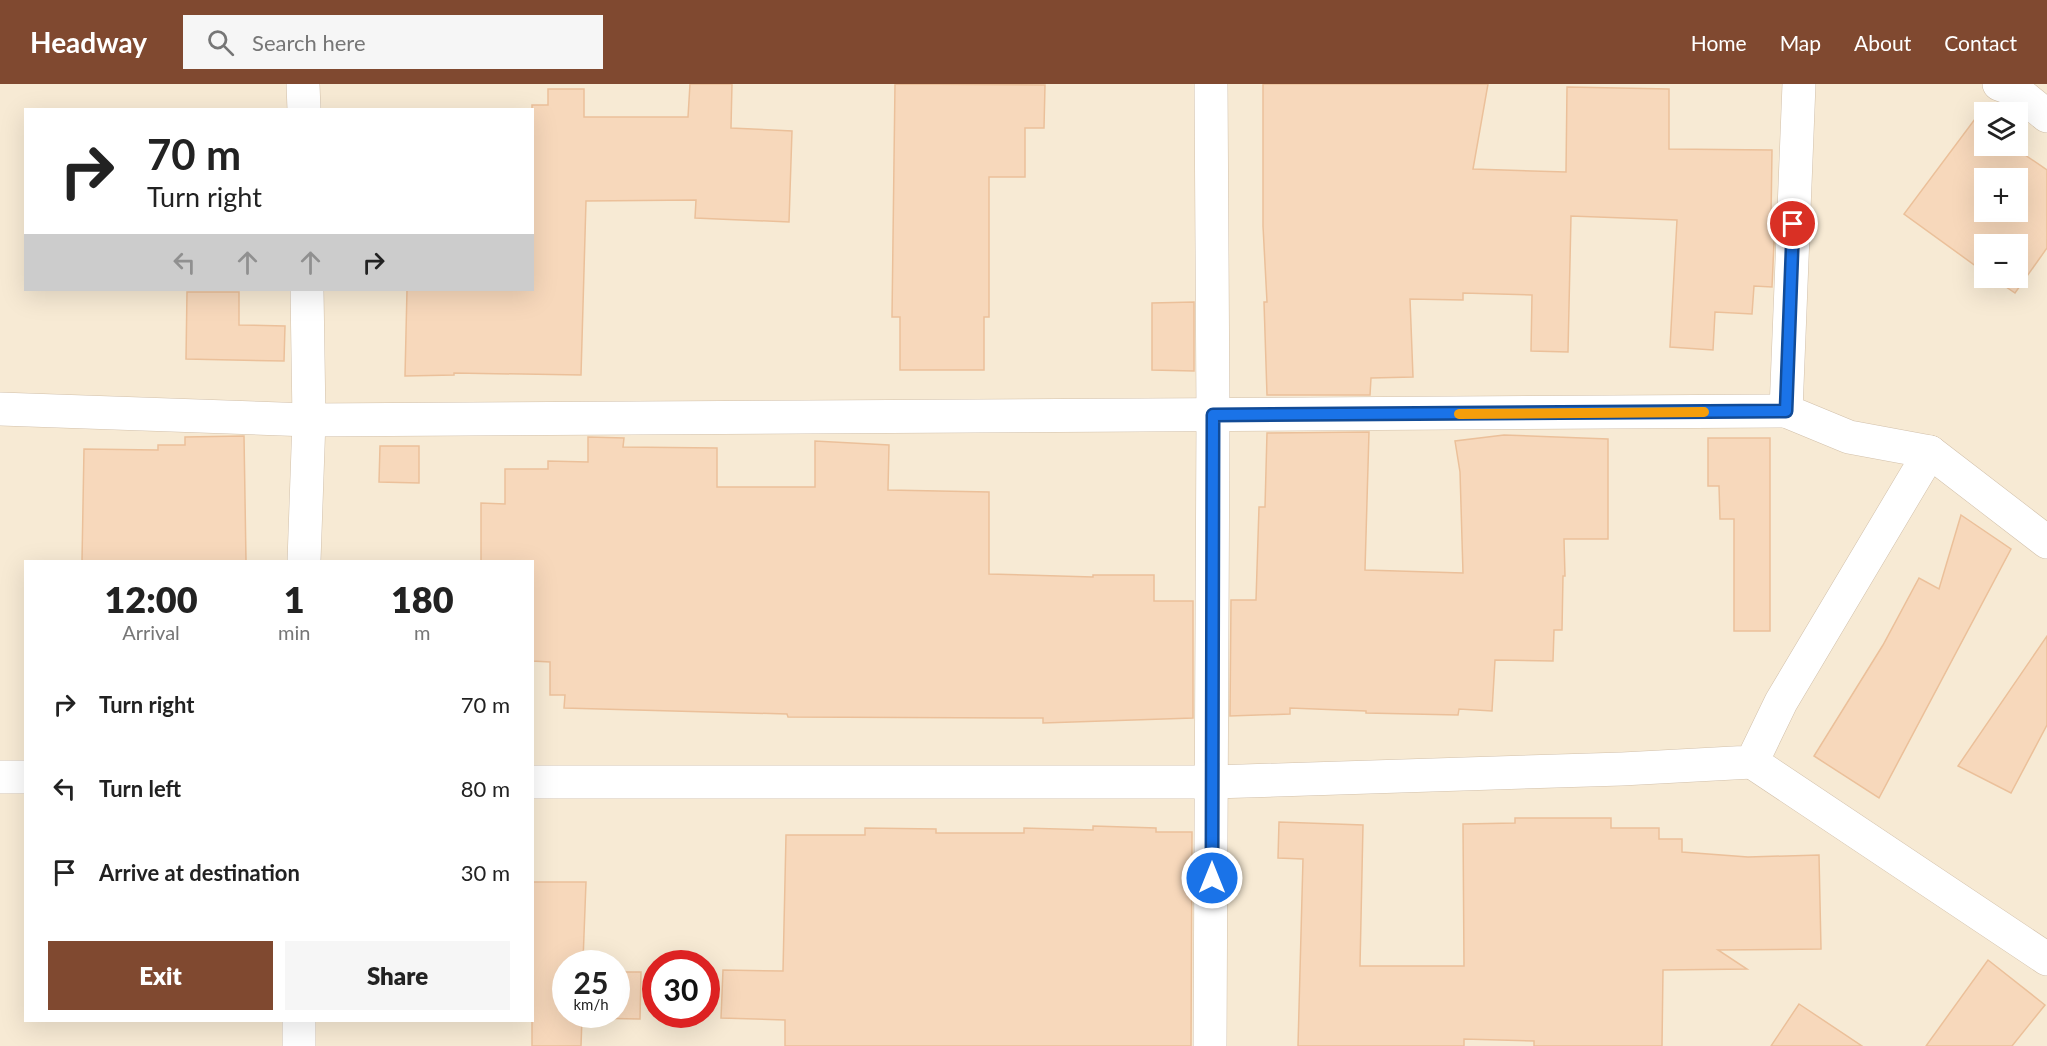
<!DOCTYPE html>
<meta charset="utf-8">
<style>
:root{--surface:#fff;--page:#f6f6f6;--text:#222;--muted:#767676;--accent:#804930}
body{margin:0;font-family:Lato,sans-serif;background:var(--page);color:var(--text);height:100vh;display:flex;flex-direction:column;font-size:22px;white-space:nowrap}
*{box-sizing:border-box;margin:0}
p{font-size:20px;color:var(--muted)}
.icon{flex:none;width:33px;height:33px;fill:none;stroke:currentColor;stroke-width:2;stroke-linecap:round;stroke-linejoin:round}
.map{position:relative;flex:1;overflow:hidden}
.details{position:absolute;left:24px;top:476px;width:510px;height:462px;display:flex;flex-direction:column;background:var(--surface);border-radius:0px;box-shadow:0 6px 24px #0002}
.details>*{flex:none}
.top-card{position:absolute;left:24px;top:24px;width:510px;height:183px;border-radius:0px;box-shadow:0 6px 24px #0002;background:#fff;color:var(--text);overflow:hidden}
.tools{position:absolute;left:1974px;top:18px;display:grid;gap:12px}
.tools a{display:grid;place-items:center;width:54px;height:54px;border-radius:0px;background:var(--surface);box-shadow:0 6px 24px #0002;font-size:30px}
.speed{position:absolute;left:552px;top:866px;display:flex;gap:12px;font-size:30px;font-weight:700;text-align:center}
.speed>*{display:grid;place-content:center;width:78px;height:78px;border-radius:50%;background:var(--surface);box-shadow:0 6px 24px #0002;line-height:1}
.speed small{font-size:15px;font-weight:400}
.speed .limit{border:9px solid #d22;background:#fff;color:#111}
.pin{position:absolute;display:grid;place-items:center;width:51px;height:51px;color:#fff;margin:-26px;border:3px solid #fff;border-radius:50%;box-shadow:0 2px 6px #0007}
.me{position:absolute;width:66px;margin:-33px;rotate:0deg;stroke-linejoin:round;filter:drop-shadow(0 0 4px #0008)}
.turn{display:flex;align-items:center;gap:21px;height:126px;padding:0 24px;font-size:27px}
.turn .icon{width:78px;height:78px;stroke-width:2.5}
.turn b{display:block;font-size:42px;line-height:51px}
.lanes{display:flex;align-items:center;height:57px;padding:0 24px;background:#0003;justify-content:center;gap:30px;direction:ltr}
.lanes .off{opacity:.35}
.eta{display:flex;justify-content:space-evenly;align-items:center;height:102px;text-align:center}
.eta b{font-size:36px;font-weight:800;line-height:42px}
.button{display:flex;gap:12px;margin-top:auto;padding:12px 24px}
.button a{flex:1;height:69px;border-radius:0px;background:var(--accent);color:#fff;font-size:24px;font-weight:800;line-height:69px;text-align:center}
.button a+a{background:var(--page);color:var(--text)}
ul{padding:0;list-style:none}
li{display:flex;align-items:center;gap:18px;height:84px;padding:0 24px}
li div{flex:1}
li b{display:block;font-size:22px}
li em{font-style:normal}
header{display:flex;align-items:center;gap:36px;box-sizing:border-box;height:84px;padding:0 30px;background:var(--accent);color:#fff}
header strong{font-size:28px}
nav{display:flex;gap:33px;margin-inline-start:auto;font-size:21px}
.search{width:420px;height:54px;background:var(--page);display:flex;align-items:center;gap:15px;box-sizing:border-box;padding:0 21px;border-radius:0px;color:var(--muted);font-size:22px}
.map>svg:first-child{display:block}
.residential{fill:#f7ead4;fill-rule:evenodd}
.building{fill:#f7d8bb;stroke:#ebc09a;stroke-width:1.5;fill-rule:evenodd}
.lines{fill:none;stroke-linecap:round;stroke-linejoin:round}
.minor-casing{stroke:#d2c0aa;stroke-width:34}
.minor{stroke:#fff;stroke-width:33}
.route-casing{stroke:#114b97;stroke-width:15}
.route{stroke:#1a73e8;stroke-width:10}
.slow{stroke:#f59e0b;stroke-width:10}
</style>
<header>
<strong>Headway</strong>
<div class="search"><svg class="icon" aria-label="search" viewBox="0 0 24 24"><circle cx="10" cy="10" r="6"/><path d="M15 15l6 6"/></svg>Search here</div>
<nav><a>Home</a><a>Map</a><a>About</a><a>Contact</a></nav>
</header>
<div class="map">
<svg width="2047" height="962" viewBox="0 0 2047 962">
<rect width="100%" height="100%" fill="#fef7e7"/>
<path class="residential" d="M0,0H2047V962H0ZM26,26H532V206H26ZM1984,28H2018V62H1984ZM1984,94H2018V128H1984ZM1984,160H2018V194H1984ZM26,477H532V936H26ZM566,879H616V930H566ZM656,879H706V930H656Z"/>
<g class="building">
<polygon points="690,0 732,0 731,44 792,47 789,138 695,134 696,116 586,117 581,291 454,289 454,291 405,292 407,206 532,206 532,21 548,21 548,5 584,5 584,33 688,33"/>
<polygon points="895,0 1045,1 1044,44 1025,44 1025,93 989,93 989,233 984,233 984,286 900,286 900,233 892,233"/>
<polygon points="1263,0 1488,0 1473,85 1566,88 1567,3 1669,5 1669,65 1772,66 1771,135 1775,136 1772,203 1754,202 1752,230 1715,228 1713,266 1670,263 1677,136 1571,132 1568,268 1531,267 1532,211 1463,209 1463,216 1410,215 1413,293 1371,294 1370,311 1267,311 1264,218 1267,218 1263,142"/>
<path d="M1975,35L1984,41V62H2012L2047,86V164L2015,209L1993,194H2018V160H1984V188L1904,130ZM1984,94H2018V128H1984Z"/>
<polygon points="187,208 239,208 239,241 285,242 284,277 186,275"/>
<polygon points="1194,218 1194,287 1152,286 1152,219"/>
<polygon points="1369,348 1365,486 1463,489 1460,388 1455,357 1504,351 1608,355 1608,455 1564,455 1565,492 1563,492 1562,546 1554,546 1553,577 1495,576 1492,627 1459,625 1458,631 1366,629 1366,627 1290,624 1290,630 1230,632 1231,516 1256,516 1259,423 1265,423 1267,349"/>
<polygon points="244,352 246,477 82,477 84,365 158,366 158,361 185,361 185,353"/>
<polygon points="588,353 624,354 623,363 717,364 717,403 815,403 815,357 889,361 888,406 989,408 989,490 1093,493 1093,491 1154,491 1154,517 1193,517 1193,634 1043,639 1043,634 788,633 787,630 564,624 565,611 550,611 550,578 532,577 532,477 481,477 481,419 505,420 505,385 548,385 548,377 588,378"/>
<polygon points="1708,354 1770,354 1770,547 1734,547 1734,435 1720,435 1719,402 1708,402"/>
<polygon points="380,362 419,362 419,399 379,398"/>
<polygon points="1961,431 2011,465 1879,714 1814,672 1883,561 1919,494 1939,505"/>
<polygon points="2047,552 2047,641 2011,709 1958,682"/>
<polygon points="1515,734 1611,734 1611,744 1659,744 1659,755 1682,755 1682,768 1748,773 1819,771 1821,865 1718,866 1747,885 1663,886 1662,962 1534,962 1534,957 1464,955 1464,962 1298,962 1303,775 1278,774 1279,738 1363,741 1360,882 1464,882 1463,740 1515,739"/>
<polygon points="1093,742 1156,744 1156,748 1192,748 1191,962 785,962 785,936 721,934 723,886 783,887 786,751 865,751 865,744 936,745 936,749 1024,749 1024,744 1093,746"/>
<polygon points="532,798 586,798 583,877 585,877 585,879 566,879 566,930 616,930 616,888 641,888 640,935 582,934 581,962 532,962"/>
<polygon points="1988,876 2045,921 2012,962 1926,962"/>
<polygon points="1799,920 1862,962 1771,962"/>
</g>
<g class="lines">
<g class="minor-casing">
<g id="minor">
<polyline points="303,0 304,26"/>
<polyline points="1799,0 1786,327 1849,353 1930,368 2047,458"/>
<polyline points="1999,0 2015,6 2047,32"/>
<polyline points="0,325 309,336 1786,327"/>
<polyline points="304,477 309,336 307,206"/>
<polyline points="1752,678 2047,875"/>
<polyline points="0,693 26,693"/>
<polyline points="532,698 1213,698 1622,685 1752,678 1781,618 1930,368"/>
<polyline points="299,936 299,962"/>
<polyline points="1210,962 1213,331 1211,0"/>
</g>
</g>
<use href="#minor" class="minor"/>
</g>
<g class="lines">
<g class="route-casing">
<polyline id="route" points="1212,794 1213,331 1786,327 1793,140"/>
</g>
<use href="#route" class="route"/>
<polyline class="slow" points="1459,330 1704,328"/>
</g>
</svg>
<div class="tools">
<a><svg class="icon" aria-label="layers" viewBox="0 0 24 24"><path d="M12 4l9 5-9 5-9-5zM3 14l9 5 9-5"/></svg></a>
<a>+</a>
<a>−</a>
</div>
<div class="speed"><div>25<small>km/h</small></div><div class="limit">30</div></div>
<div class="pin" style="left:1793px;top:140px;background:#d93025"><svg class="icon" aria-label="arrive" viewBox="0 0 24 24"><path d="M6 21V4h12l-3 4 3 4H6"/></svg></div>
<svg class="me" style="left:1212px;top:794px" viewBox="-20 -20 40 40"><circle r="17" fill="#1a73e8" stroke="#fff" stroke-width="3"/><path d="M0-11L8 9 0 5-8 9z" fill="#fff"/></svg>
<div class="top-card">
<div class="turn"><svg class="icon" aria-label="right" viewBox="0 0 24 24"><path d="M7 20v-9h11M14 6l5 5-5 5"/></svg><div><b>70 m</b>Turn right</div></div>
<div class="lanes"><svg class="icon off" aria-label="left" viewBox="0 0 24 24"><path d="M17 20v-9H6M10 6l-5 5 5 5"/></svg><svg class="icon off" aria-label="ahead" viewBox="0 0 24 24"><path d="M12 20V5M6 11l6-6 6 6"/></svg><svg class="icon off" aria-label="ahead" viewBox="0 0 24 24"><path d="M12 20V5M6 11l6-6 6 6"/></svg><svg class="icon" aria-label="right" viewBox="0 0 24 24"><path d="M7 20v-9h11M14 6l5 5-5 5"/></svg></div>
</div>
<section class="details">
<div class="eta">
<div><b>12:00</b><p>Arrival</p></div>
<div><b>1</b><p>min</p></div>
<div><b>180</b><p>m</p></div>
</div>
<ul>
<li><svg class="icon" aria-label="right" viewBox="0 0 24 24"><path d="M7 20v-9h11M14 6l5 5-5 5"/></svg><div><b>Turn right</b></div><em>70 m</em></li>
<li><svg class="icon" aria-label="left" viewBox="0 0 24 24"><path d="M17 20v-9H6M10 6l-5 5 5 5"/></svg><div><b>Turn left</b></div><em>80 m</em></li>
<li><svg class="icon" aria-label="arrive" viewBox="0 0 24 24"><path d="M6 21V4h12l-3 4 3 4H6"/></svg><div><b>Arrive at destination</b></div><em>30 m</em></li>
</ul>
<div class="button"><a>Exit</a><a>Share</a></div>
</section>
</div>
